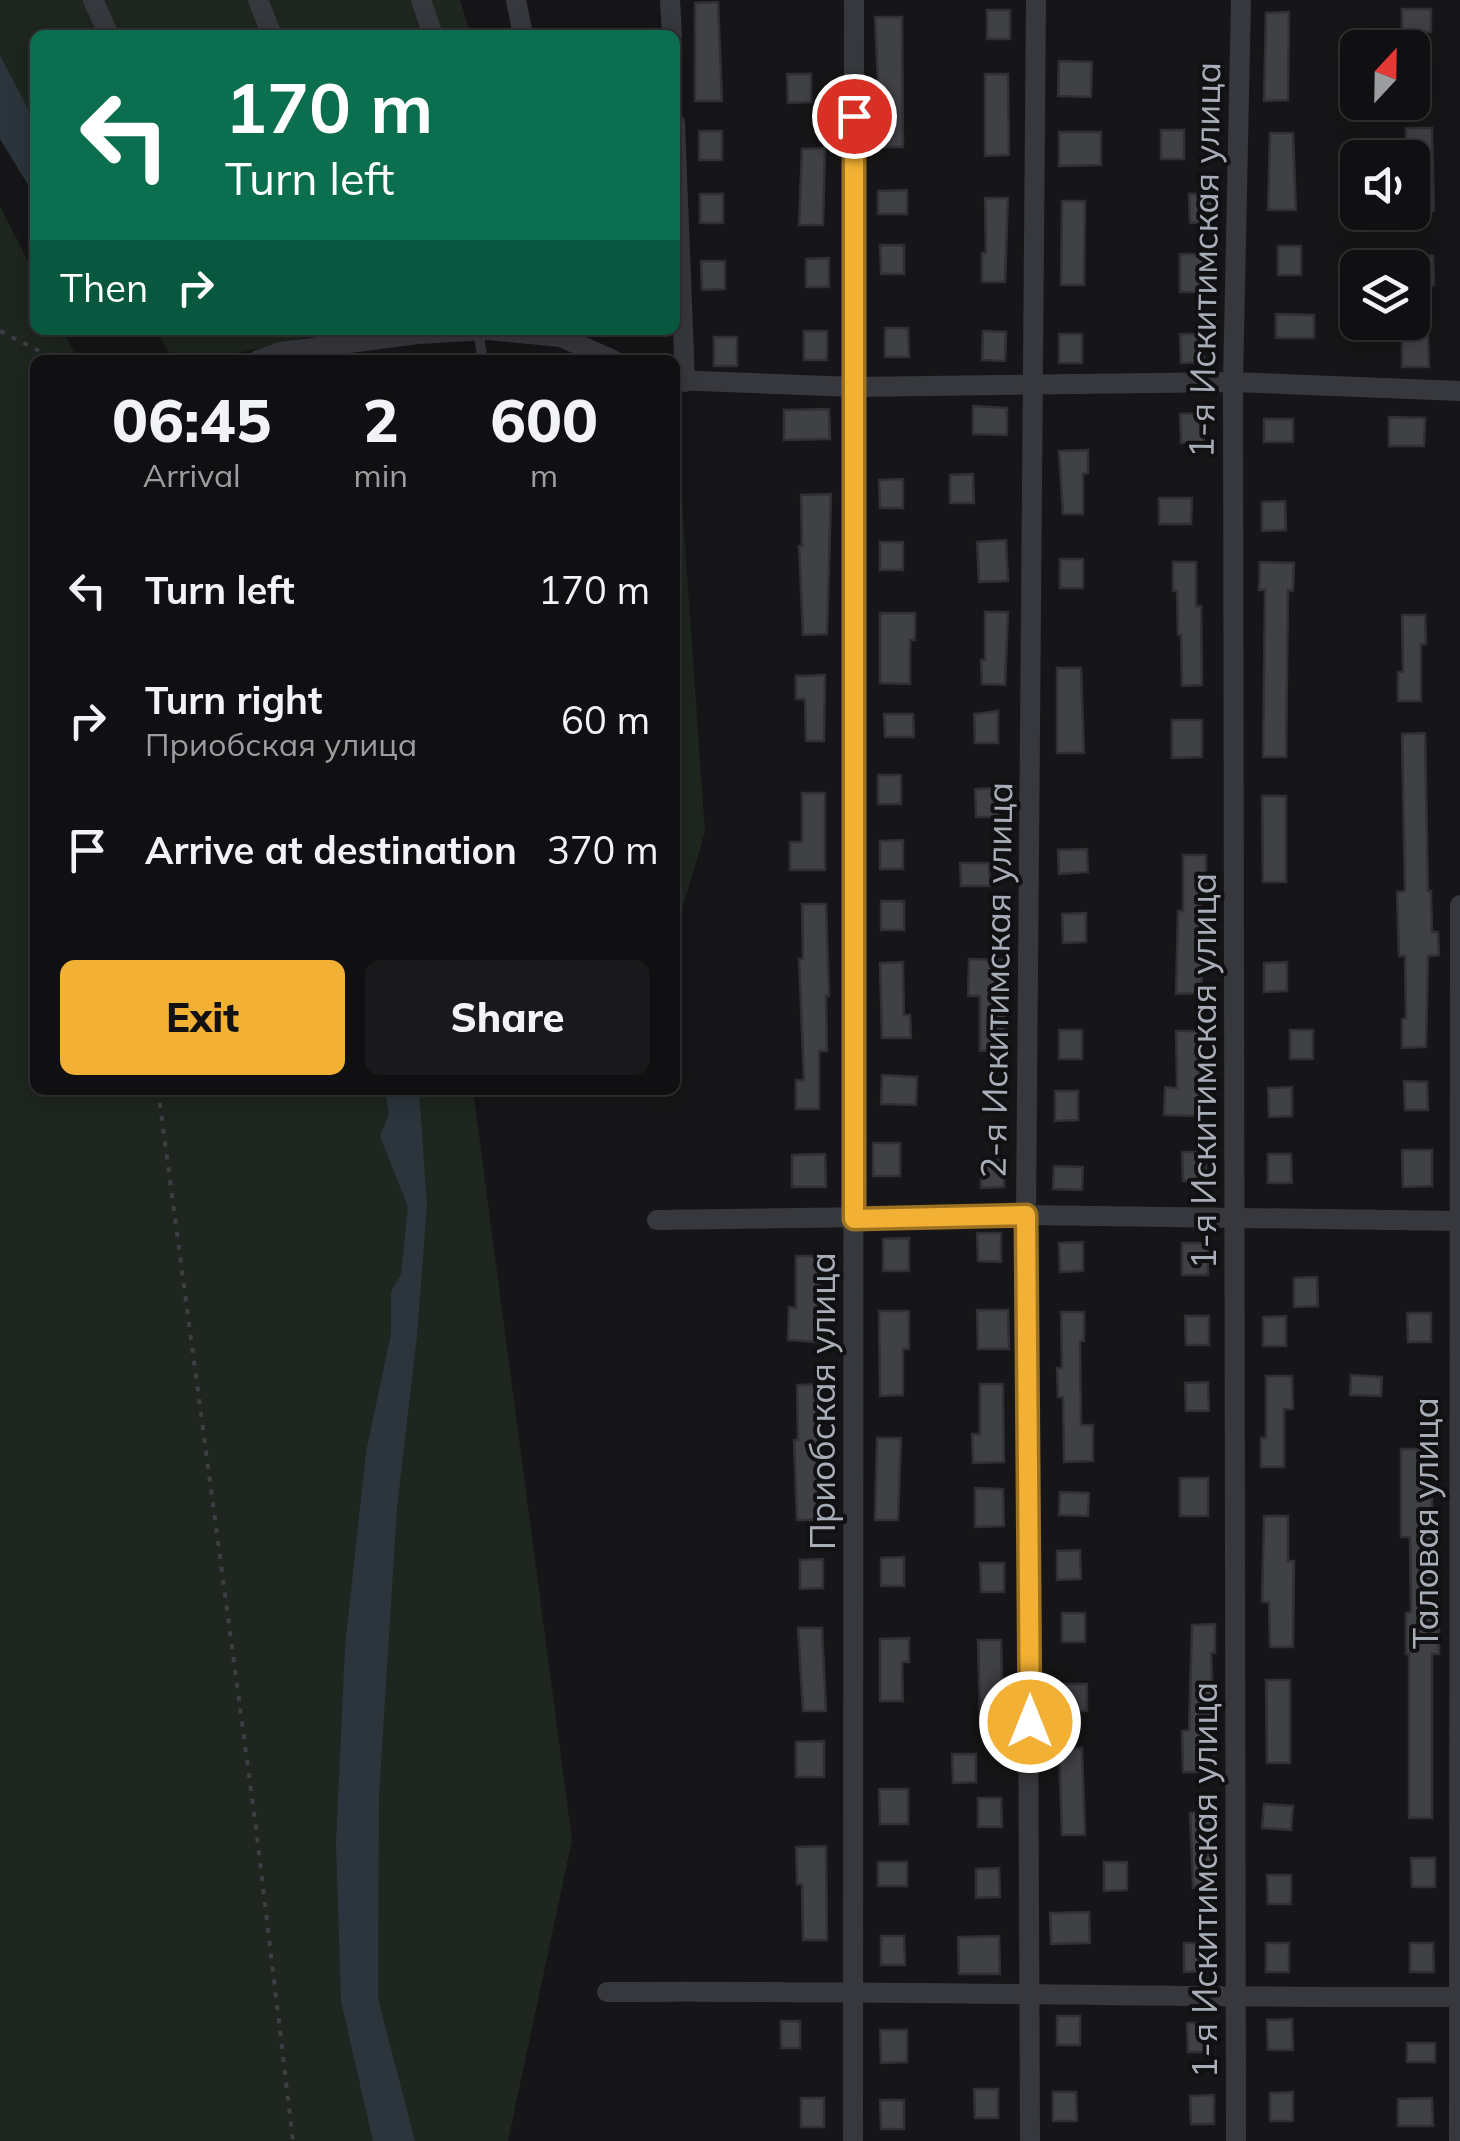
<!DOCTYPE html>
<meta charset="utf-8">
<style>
:root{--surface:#101012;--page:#19191b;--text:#f1f3f6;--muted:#9c9d9f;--line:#303032;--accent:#f2b134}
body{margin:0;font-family:Mulish,sans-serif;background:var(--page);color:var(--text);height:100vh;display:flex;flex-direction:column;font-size:38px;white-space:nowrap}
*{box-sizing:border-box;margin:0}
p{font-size:32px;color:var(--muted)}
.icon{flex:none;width:55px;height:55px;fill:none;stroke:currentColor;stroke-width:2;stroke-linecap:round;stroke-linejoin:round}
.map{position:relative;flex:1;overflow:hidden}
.details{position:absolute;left:30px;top:355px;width:650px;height:740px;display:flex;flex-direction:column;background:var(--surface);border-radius:15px;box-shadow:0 5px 25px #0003,0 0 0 2px var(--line)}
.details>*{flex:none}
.guide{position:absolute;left:30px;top:30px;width:650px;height:305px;border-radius:15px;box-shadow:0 5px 25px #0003,0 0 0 2px var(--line);background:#0b6e4f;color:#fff;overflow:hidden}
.needle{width:65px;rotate:22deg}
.controls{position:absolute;left:1340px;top:30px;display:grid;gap:20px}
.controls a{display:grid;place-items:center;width:90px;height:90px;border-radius:15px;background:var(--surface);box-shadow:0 5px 25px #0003,0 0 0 2px var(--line);font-size:50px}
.pin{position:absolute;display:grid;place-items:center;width:85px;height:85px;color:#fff;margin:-42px;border:5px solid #fff;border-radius:50%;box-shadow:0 2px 10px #0007}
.me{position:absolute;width:110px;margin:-55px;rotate:0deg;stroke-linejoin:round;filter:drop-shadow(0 0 8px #0008)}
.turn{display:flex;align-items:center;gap:35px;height:210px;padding:0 30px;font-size:45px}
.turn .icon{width:130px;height:130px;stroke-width:2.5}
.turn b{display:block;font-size:70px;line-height:85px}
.then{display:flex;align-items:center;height:95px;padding:0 30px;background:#0003;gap:20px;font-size:38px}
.eta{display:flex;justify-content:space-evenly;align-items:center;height:170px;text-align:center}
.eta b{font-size:60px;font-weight:800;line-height:70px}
.action{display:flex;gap:20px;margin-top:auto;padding:20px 30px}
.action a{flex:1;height:115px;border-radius:15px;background:var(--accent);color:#111;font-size:40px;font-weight:800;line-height:115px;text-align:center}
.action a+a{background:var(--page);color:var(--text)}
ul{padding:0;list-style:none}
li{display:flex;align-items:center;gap:30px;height:130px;padding:0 30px}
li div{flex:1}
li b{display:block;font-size:38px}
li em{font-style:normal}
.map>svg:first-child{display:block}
.green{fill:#1e261f}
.water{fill:#2c353c}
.building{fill:#404145;stroke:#303034;stroke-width:2.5}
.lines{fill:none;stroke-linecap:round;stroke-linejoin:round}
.path{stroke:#3d3f44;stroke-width:4;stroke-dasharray:5 8;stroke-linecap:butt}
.service{stroke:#37383d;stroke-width:10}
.minor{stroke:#37383d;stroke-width:20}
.route-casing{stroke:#9d7322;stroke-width:25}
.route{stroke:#f2b134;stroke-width:18}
.labels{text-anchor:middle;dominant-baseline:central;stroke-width:8;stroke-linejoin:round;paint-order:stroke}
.street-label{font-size:35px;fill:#a8adb8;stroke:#111113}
</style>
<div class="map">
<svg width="1460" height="2141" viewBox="0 0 1460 2141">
<rect width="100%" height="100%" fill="#161618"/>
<g class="green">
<polygon points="0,0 460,0 471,35 35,35 35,122 0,55"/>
<polygon points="0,206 35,275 35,330 63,330 78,360 35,360 35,1090 473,1090 572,1840 508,2141 0,2141"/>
<polygon points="155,330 338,330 209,360 174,360"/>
<polygon points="675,400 705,832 675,933"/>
</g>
<g class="water">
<polygon points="0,55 35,122 35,196 0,139"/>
<polygon points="385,1090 419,1090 427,1204 417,1336 397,1507 379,1795 378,1999 415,2141 373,2141 341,2001 336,1843 345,1647 366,1452 391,1334 391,1292 401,1274 408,1207 380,1136 389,1114"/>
</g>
<g class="building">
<polygon points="718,2 722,101 695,101 695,3"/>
<rect x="1402" y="9" width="29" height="23"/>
<rect x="987" y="10" width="23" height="29"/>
<polygon points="1289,12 1288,100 1264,101 1266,13"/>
<polygon points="875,17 902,17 903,147 881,147"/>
<polygon points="1059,61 1092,62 1091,97 1058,96"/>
<polygon points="787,74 811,74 811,102 788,103"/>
<polygon points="985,74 1008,74 1009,155 985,156"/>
<polygon points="1406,128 1432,128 1434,211 1412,211 1412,158 1406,158"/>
<rect x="1161" y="130" width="23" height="29"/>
<rect x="699" y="131" width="23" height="29"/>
<polygon points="1059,132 1101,132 1101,165 1059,166"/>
<polygon points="1270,133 1293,133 1296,210 1268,210"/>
<polygon points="825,148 823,225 799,225 802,149"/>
<polygon points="907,190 907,214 878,214 878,191"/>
<rect x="700" y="194" width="23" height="29"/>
<polygon points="1189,194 1212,194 1213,222 1190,223"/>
<polygon points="985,198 1008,198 1005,282 982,282 982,253 986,253"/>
<polygon points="1062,201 1085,201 1084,285 1061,285"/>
<polygon points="880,245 904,245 904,274 881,274"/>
<rect x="1278" y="246" width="23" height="29"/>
<rect x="1180" y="254" width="27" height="38"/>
<polygon points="1412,256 1433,256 1434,285 1412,285"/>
<polygon points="829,258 829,287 806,287 806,259"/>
<polygon points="701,261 725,261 725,289 702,290"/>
<polygon points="1276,314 1314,315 1314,338 1276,338"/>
<polygon points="885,328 908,328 909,357 885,357"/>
<rect x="804" y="331" width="23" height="29"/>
<polygon points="983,331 1006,332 1005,361 982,360"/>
<rect x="1059" y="334" width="23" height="29"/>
<polygon points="1180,334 1204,334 1204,362 1181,363"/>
<polygon points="1402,334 1428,334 1429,367 1402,367"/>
<rect x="714" y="337" width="23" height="29"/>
<polygon points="973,406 1007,408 1007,435 973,434"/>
<polygon points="829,409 830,439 784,440 784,410"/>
<polygon points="1203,413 1204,442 1181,443 1180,414"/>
<polygon points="1389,417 1425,418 1424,446 1389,446"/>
<rect x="1264" y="419" width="29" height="23"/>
<polygon points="1088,450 1088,473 1083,474 1083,514 1063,514 1059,451"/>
<polygon points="973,474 974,503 950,503 950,475"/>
<polygon points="903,479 903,508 880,508 879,480"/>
<polygon points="831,494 827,634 803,635 799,546 802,546 801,495"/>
<polygon points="1159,498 1192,498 1191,524 1159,524"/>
<polygon points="1285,501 1286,530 1262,531 1262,502"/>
<polygon points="1006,540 1008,581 979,582 977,542"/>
<rect x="880" y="542" width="23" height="28"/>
<rect x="1060" y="559" width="23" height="29"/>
<polygon points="1173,562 1196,562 1196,606 1201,606 1202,685 1182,686 1181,635 1178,635 1177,591 1173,591"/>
<polygon points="1260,562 1294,563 1293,591 1288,590 1286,757 1263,757 1265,590 1259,590"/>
<polygon points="985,612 1008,612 1005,685 982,684 981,660 985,660"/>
<polygon points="880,613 915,613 915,640 910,640 910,684 880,683"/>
<polygon points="1402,615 1425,615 1426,644 1421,644 1421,701 1398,701 1398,672 1403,672"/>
<polygon points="1057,668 1081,668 1084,753 1057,753"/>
<polygon points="825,675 824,741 806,741 805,699 796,699 796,676"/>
<polygon points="998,711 998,743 975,743 974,714"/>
<polygon points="884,714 913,714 914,737 885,737"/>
<polygon points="1172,720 1202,720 1202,757 1172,758"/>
<polygon points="1425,733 1428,891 1431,891 1432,932 1438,932 1439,955 1428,956 1426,1047 1402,1048 1402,1019 1406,1018 1405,956 1399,956 1397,892 1405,891 1402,734"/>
<rect x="878" y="775" width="23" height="29"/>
<polygon points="999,788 999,817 976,817 975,789"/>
<polygon points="802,793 825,793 825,870 790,870 790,842 802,842"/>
<polygon points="1262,796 1286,796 1286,882 1263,882"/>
<polygon points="903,840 903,869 880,869 880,841"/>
<polygon points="1087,849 1088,872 1059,874 1058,850"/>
<polygon points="1183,855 1206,855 1206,884 1201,884 1202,993 1176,994 1178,911 1183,911"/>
<polygon points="960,863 989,863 990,886 961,886"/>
<rect x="881" y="901" width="23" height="29"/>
<polygon points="802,904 826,904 829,996 826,996 827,1051 819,1051 819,1109 796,1109 796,1080 804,1080 799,959 803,959"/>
<polygon points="1086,913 1086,942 1063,943 1062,914"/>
<polygon points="969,959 1006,960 1004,1050 980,1051 980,996 968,996"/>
<polygon points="903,962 904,1015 910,1015 911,1038 882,1038 880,963"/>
<polygon points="1287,962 1287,991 1264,992 1264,963"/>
<rect x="1059" y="1030" width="23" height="29"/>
<rect x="1290" y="1030" width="23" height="29"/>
<polygon points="1176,1031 1199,1031 1199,1116 1164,1115 1165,1087 1177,1088"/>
<polygon points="882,1075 917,1077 916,1105 881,1104"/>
<polygon points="1404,1081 1427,1082 1428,1110 1405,1110"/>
<polygon points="1292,1087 1292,1116 1269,1117 1268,1088"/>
<polygon points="1055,1091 1078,1091 1078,1120 1055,1121"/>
<rect x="873" y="1143" width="27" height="33"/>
<polygon points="1402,1150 1432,1150 1432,1186 1403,1187"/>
<polygon points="1182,1152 1206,1152 1206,1181 1183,1181"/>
<polygon points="825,1154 826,1187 792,1187 792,1155"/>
<polygon points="1268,1154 1291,1154 1292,1183 1268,1183"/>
<polygon points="981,1159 1004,1159 1004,1187 981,1188"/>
<polygon points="1054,1166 1083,1167 1082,1190 1053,1189"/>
<polygon points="977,1233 1001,1233 1001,1262 978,1261"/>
<polygon points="909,1238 909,1271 883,1271 883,1239"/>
<polygon points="1083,1242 1083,1271 1060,1272 1059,1243"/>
<rect x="1182" y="1243" width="26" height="32"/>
<polygon points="796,1256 819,1256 820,1309 831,1309 829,1343 788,1340 789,1307 796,1308"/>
<polygon points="1317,1277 1318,1306 1294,1307 1294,1278"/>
<polygon points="977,1310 1008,1310 1009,1349 978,1349"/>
<polygon points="879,1311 909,1311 909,1349 903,1349 903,1395 880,1396"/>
<polygon points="1061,1312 1084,1312 1084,1341 1080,1341 1081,1425 1093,1425 1093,1461 1064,1462 1063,1397 1058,1397 1057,1368 1062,1368"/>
<polygon points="1407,1313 1431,1313 1431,1342 1408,1342"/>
<polygon points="1185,1316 1209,1316 1209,1345 1186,1345"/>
<polygon points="1286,1316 1286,1346 1263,1346 1263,1317"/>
<polygon points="1351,1375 1382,1377 1381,1396 1350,1395"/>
<polygon points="1266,1376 1292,1376 1293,1409 1284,1409 1284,1467 1261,1467 1261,1438 1266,1438"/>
<polygon points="1208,1382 1209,1411 1186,1411 1185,1383"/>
<polygon points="820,1384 821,1413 817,1413 821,1520 797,1520 794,1440 798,1440 797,1385"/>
<polygon points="980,1384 1003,1384 1004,1462 973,1463 972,1434 980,1434"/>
<polygon points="877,1438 901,1438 898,1520 875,1520"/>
<polygon points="1401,1449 1424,1449 1424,1497 1432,1497 1434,1612 1439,1612 1439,1654 1432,1654 1432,1818 1409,1818 1409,1654 1406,1654 1406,1613 1411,1612 1410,1537 1401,1537"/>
<rect x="1180" y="1478" width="28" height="38"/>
<polygon points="975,1488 1003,1489 1004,1526 975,1527"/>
<polygon points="1060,1492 1089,1493 1088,1516 1059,1515"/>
<polygon points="1264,1516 1288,1516 1288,1561 1294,1561 1293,1647 1270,1647 1269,1602 1262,1602"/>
<polygon points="1080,1550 1081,1579 1057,1580 1057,1551"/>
<polygon points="904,1557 904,1586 881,1586 881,1558"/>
<polygon points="823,1559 823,1588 800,1589 800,1560"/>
<polygon points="980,1563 1004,1563 1004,1592 981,1592"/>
<rect x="1062" y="1613" width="23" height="29"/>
<polygon points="1215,1624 1215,1653 1211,1653 1216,1772 1183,1772 1182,1731 1189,1730 1192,1625"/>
<polygon points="798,1628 822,1628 826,1711 803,1711"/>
<polygon points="909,1638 909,1662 902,1662 903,1701 880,1701 880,1639"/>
<polygon points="978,1640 1001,1640 1003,1719 980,1719"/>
<polygon points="1266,1680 1290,1680 1290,1763 1267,1763"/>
<polygon points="1056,1684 1087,1684 1087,1711 1056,1712"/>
<polygon points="824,1741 824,1777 796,1777 796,1742"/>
<polygon points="1082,1748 1085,1835 1062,1835 1059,1749"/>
<polygon points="952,1754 976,1754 976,1782 953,1783"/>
<polygon points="879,1789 908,1789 908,1824 880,1824"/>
<polygon points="978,1798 1001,1798 1002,1827 978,1827"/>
<polygon points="1264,1804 1293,1806 1291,1830 1262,1828"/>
<polygon points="1214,1812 1214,1888 1193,1888 1190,1813"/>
<polygon points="826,1846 827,1940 803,1940 802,1884 797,1884 796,1847"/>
<polygon points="1411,1858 1435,1858 1435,1887 1412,1887"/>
<rect x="878" y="1862" width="29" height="24"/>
<polygon points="1104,1862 1127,1862 1127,1890 1104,1891"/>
<polygon points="999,1868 1000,1897 976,1898 976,1869"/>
<polygon points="1267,1875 1291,1875 1291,1904 1268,1904"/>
<polygon points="1089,1912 1090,1943 1051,1944 1050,1913"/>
<polygon points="881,1936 904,1936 905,1965 881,1965"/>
<polygon points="999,1936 1000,1974 959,1974 958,1937"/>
<polygon points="1184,1943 1207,1943 1207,1971 1184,1972"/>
<rect x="1266" y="1943" width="23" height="29"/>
<polygon points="1410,1943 1433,1943 1434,1972 1410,1972"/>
<rect x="1057" y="2016" width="23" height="29"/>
<polygon points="1292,2019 1293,2050 1268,2050 1267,2020"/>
<rect x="781" y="2021" width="19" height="27"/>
<polygon points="1187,2023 1210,2023 1211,2052 1188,2052"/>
<polygon points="880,2030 907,2030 907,2062 881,2063"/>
<rect x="1407" y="2043" width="28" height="19"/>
<polygon points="974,2089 998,2089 998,2118 975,2118"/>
<polygon points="1053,2092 1076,2092 1077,2121 1053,2121"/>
<polygon points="1293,2092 1293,2121 1270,2121 1270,2093"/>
<polygon points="1214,2095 1214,2124 1191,2124 1190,2096"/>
<rect x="801" y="2098" width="23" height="29"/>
<polygon points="1432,2098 1433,2126 1398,2126 1398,2099"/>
<polygon points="880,2100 904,2100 904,2129 881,2129"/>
</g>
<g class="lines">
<g class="path">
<polyline points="0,331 57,360"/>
<polyline points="158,1090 256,1828 293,2141"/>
</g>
<polyline class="service" points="478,332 483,360"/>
<g class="minor">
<polyline points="93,0 109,35"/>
<polyline points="258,0 272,35"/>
<polyline points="421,0 433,35"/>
<polyline points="516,0 523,35"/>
<polyline points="670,0 672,35"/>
<polyline points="675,123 685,382"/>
<polyline points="258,360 281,352 418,334 487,330 561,337 613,360"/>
<polyline points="675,380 854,387 1233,382 1460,391"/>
<polyline points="657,1220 1026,1215 1460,1221"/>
<path d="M607,1992C891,1990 1176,1998 1460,1997"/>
<polyline points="853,2141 854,0"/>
<polyline points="1030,2141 1026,1215 1036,0"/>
<polyline points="1236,2141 1233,382 1241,0"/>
<polyline points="1459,2141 1460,905"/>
</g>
</g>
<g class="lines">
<g class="route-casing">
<polyline id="route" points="854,116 854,1219 1026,1215 1030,1722"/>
</g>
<use href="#route" class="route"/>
</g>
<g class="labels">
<g class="street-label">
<text transform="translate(1204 260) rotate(-89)">1-я Искитимская улица</text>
<text transform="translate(996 980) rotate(-89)">2-я Искитимская улица</text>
<text transform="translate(1203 1071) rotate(-90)">1-я Искитимская улица</text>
<text transform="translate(822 1401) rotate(-90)">Приобская улица</text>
<text transform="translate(1425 1523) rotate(-90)">Таловая улица</text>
<text transform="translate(1204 1880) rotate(-90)">1-я Искитимская улица</text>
</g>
</g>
</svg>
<div class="controls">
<a><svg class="needle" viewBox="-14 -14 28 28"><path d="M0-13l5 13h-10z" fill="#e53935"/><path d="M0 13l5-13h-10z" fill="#9c9d9f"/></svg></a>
<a><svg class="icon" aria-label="sound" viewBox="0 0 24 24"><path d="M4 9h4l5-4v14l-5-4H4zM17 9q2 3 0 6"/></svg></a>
<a><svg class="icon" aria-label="layers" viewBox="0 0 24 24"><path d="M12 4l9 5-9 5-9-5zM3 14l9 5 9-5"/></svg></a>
</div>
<div class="pin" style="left:854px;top:116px;background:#d93025"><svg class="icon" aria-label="arrive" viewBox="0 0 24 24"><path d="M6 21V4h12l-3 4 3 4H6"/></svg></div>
<svg class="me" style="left:1030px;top:1722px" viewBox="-20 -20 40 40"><circle r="17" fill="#f2b134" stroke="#fff" stroke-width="3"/><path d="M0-11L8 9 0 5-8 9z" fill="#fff"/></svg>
<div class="guide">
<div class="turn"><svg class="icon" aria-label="left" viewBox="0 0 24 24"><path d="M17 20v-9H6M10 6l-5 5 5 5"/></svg><div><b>170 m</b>Turn left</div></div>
<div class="then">Then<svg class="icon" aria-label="right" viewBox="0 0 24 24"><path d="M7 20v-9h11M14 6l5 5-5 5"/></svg></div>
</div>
<section class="details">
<div class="eta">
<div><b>06:45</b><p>Arrival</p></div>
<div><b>2</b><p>min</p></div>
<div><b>600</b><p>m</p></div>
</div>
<ul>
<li><svg class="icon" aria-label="left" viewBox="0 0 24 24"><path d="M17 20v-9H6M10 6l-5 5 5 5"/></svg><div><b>Turn left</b></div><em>170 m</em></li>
<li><svg class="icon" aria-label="right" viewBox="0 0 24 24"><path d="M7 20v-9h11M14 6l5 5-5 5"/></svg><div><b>Turn right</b><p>Приобская улица</p></div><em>60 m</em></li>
<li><svg class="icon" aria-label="arrive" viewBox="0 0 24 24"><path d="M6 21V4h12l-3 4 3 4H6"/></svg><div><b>Arrive at destination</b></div><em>370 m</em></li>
</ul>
<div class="action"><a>Exit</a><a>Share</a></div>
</section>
</div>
